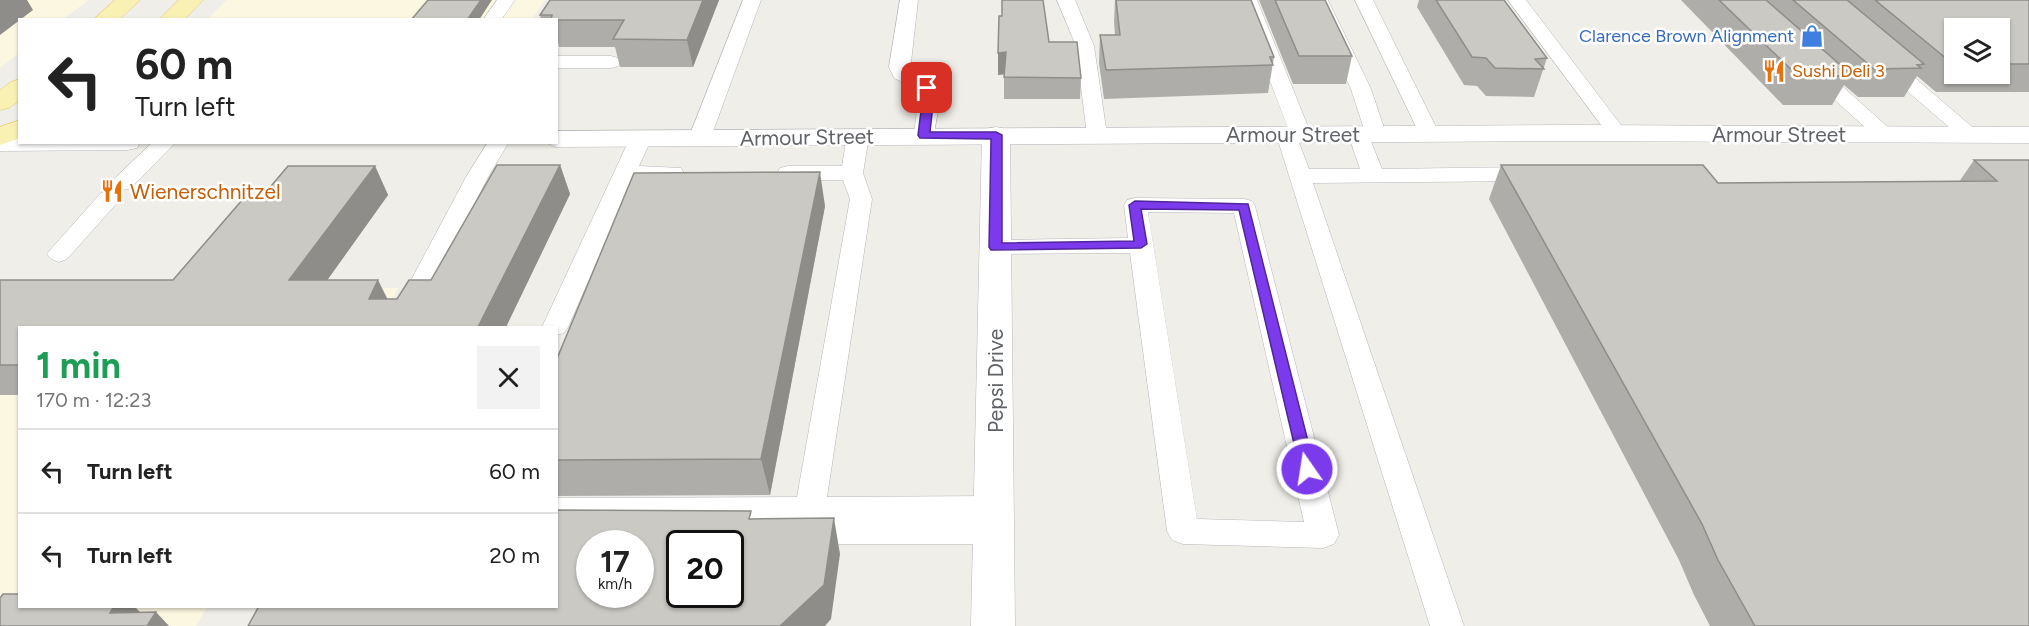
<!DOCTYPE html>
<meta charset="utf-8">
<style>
:root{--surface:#fff;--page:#f2f2f2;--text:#222;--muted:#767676;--line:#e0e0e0}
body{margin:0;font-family:Figtree,sans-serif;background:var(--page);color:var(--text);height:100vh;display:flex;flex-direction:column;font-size:22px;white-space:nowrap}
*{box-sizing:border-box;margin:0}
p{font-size:20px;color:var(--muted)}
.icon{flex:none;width:33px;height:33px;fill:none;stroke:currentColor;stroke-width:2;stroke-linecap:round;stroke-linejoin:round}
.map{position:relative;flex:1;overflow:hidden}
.details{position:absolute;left:18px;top:326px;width:540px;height:282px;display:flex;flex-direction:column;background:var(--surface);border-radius:0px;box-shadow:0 2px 4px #0004}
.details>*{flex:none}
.top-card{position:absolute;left:18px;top:18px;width:540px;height:126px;border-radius:0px;box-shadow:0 2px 4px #0004;background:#fff;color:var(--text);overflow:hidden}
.controls{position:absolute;left:1944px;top:18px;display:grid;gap:12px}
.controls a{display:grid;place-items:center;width:66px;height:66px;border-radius:0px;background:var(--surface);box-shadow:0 2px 4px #0004;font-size:30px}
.speed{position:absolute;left:576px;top:530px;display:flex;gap:12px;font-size:30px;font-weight:700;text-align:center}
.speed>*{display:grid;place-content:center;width:78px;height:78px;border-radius:50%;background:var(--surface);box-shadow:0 2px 4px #0004;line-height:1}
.speed small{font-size:15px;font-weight:400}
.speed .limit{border:3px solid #111;border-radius:9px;background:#fff;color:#111}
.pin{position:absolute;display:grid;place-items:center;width:51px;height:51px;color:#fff;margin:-26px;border-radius:12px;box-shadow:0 3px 9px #0006}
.me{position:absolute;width:66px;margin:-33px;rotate:347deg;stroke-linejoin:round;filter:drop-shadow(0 0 4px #0008)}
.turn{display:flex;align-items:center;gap:21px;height:126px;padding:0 18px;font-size:27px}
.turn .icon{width:78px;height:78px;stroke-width:2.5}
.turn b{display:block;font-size:42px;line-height:51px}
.round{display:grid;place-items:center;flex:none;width:63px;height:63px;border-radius:0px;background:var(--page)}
.head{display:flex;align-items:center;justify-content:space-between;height:102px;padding:0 18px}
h1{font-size:36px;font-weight:700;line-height:45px;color:#1e9e55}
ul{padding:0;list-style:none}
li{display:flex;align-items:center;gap:18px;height:84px;padding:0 18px;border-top:2px solid var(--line)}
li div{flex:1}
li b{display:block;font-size:22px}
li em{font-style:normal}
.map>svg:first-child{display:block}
.commercial{fill:#fcf7e1}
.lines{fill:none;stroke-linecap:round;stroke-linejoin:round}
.lane-casing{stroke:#b5b7bb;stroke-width:1}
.street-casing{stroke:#b5b7bb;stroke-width:1}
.secondary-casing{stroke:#b4b6bb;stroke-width:1}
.primary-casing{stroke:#e6ca6a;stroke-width:1}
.lane{fill:#fff;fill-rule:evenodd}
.street{fill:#fff;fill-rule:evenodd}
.secondary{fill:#fff;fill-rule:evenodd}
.primary{fill:#f9f1b4;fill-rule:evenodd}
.wall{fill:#afada9;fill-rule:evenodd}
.shaded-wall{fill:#8e8d89}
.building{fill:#cbc9c4;stroke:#8e8d89;stroke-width:1.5;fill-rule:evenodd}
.route{fill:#7c3aed;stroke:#51269a;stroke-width:1.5}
.labels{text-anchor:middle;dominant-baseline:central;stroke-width:5;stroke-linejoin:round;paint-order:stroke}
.far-shop-label{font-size:18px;fill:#366cbe;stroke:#fff;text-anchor:end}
.far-food-label{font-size:18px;fill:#c56008;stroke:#fff;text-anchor:start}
.street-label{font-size:21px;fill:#5f6266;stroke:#fff}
.food-label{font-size:21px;fill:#c56008;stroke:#fff;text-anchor:start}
</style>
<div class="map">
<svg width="2029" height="626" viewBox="0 0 2029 626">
<rect width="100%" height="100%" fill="#f0eee8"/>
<g class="commercial">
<polygon points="0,0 89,0 63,19 20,20 19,53 0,68"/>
<polygon points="227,0 545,0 532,19 206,20"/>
<polygon points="398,288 375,327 20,327 20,606 208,606 196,626 0,626 0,290"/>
</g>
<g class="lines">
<g class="lane-casing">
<g id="lane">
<polygon points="497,0 515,0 501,20 483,20"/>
<polygon points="743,0 761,0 711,137 707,141 700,143 693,141 689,137"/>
<path d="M900,0H918L910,71C949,87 939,99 934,135L931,139L924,141L917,139L914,135L918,101L916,89L894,78L889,67Z"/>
<polygon points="1057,0 1075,0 1094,46 1107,135 1104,139 1097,141 1090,139 1087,135 1076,46"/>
<polygon points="1239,0 1257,0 1311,134 1308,138 1298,140 1309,169 1360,169 1348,134 1351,130 1364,129 1351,89 1310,0 1328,0 1371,89 1386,134 1383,138 1370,139 1382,169 1532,167 1540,169 1543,174 1540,179 1532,181 1313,183 1464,626 1430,626 1276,134 1279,130 1288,128"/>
<polygon points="1355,0 1373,0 1439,133 1436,137 1429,139 1422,137 1419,133"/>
<polygon points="1508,0 1526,0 1624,129 1627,133 1624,137 1617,139 1610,137"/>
<polygon points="556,56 611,56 618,58 621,62 618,66 611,68 556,68"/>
<polygon points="1886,57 1893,59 1977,131 1980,135 1977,139 1970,141 1963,139 1879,67 1876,63 1879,59"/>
<polygon points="1814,65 1821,67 1891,130 1894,134 1891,138 1884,140 1877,138 1807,75 1804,71 1807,67"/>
<polygon points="858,130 865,132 869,136 863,173 872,199 827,497 994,496 1005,499 1009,508 1005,517 996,519 1004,522 1009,531 1004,540 993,544 803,544 792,540 787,531 795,521 556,522 556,498 797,497 850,199 843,180 788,180 780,178 777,173 780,168 788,166 842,166 847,136 851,132"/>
<polygon points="641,132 648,134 652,138 639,166 681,168 684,173 681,178 633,180 568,327 564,333 556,335 556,327 542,327 630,138 634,134"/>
<polygon points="153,142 176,142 131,188 123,190 115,188 112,183 115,178"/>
<polygon points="488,142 509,142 488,177 412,327 386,327 466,177"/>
<polygon points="109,191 117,193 120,198 117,203 67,259 59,262 51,259 47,254 51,249 101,193"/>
<path d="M1135,198L1244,199L1252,201L1255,206L1339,535L1334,544L1323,548L1183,544L1172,540L1167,531L1130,253L996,254L988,252L984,247L988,242L996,240L1128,238L1124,205L1127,200ZM1148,212L1234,213L1304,522L1197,519Z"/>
</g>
</g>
<g class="street-casing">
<polygon id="street" points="996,127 1006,129 1010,135 1015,626 971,626 982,135 986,129"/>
</g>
<g class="secondary-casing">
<g id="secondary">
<polygon points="1575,125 2029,127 2029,143 1575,141 556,147 545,142 556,142 556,131"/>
<polygon points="0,135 20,135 20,142 140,142 137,148 127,150 0,151"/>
</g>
</g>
<g class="primary-casing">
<g id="primary">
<polygon points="115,0 140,0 119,20 93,20"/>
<polygon points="179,0 203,0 184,20 159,20"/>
<polygon points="20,79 20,100 9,108 0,110 0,90 11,82"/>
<polygon points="20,120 20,138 0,145 0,127"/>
</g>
</g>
<use href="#lane" class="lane"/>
<use href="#street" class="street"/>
<use href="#secondary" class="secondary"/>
<use href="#primary" class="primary"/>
</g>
<g class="wall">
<polygon points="550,0 719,0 693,67 620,67 615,47 559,47 558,42 556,42 556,20 541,20 540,15"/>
<polygon points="1115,0 1251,0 1274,57 1268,93 1104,99 1099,63 1100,35 1115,35 1114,22"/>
<polygon points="1259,0 1325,0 1352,56 1346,84 1293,84"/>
<polygon points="1419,0 1504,0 1547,58 1534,97 1486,96 1477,86 1464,85 1417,7"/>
<path d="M1681,0H2029V92H1936L1917,76L1904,97H1858L1844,85L1832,105H1783ZM1954,28H2000V74H1954Z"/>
<polygon points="1049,42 1081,78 1080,99 1004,99 1004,74 998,75"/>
<polygon points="1974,160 2029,160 2029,626 1710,626 1694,595 1679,560 1489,199 1501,165 1718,183 1959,182"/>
<polygon points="560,165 570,194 506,327 20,327 20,395 0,395 0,280 173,280 260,199 375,166 388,195 327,280 387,299 397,299 431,280"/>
<polygon points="825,206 770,495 556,496 556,361"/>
</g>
<g class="shaded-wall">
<polygon points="0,0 27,0 33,10 0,35"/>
<polygon points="481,0 492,0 479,20 467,20"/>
<polygon points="703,0 719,0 693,67 687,40"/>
<polygon points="1006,52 1006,74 998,75 998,53"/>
<polygon points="560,165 570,194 506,327 478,327"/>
<polygon points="375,166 388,195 306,310 289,280"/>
<polygon points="820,172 825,206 770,495 761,459"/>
<polygon points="378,280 393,310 369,299"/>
<polygon points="834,518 840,554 831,619 825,626 780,626"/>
<polygon points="114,606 134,606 150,622 156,612 169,626 122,626 110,613"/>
</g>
<g class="building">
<polygon points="428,0 481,0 467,20 411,20"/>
<polygon points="550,0 703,0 687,40 613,39 624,20 551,20 552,15 540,15"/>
<polygon points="1002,0 1043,0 1049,42 1077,42 1081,78 1004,77 1006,52 998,53 999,16 1002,16"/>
<polygon points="1116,0 1251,0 1274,57 1270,57 1273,65 1106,70 1100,35 1120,35"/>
<polygon points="1275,0 1325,0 1352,56 1299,56"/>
<polygon points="1436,0 1504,0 1547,58 1535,59 1544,69 1495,68 1486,58 1472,57"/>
<polygon points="1719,0 1766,0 1845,69 1840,69 1848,76 1798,76"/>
<polygon points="1793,0 1847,0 1924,64 1917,65 1921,68 1874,69"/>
<polygon points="1875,0 2029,0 2029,64 2000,64 2000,28 1954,28 1954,64 1953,64"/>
<polygon points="1974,160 2029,160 2029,626 1755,626 1718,560 1702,524 1501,165 1703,165 1718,183 1997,181"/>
<polygon points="497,165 560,165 478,327 20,327 20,365 0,365 0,280 173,280 243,199 260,199 288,166 375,166 289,280 378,280 369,299 397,299 409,280 431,280"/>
<polygon points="820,172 761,459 556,460 556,361 634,173"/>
<path d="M556,510L751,511L749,519L834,518L824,585L780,626H248L259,606H556ZM590,543H640V594H590ZM680,543H730V594H680Z"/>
<polygon points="3,594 20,594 20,606 114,606 110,613 156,612 147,626 0,626 0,598"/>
</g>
<polygon class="route" points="927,85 930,86 934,95 930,132 996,132 1002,135 1002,243 1134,241 1129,205 1135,201 1248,204 1315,469 1313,474 1302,474 1300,469 1239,210 1141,209 1147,244 1141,248 991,250 989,247 991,139 920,138 918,135 923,95 921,88"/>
<defs>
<g id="shop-bare" transform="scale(1.8)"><path d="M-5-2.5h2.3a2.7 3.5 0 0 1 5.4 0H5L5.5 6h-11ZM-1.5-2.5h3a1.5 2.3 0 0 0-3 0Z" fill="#3f7fe0" stroke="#fff" stroke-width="2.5" paint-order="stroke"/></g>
<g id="restaurant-bare" transform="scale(1.8)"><path d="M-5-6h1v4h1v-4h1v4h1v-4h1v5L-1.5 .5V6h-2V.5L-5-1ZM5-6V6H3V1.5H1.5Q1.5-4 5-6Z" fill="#e8710a" stroke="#fff" stroke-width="2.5" paint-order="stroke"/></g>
</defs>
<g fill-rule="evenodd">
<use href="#shop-bare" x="1812" y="36"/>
<use href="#restaurant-bare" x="1774" y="71"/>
<use href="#restaurant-bare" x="112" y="191"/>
</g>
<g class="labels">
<g class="far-shop-label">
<text x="1794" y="36">Clarence Brown Alignment</text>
</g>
<g class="far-food-label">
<text x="1792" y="71">Sushi Deli 3</text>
</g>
<g class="street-label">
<text x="1293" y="134">Armour Street</text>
<text x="1779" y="134">Armour Street</text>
<text transform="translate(807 137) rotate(-1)">Armour Street</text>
<text transform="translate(995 381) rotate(-90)">Pepsi Drive</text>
</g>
<g class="food-label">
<text x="130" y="191">Wienerschnitzel</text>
</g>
</g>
</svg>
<div class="controls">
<a><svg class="icon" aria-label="layers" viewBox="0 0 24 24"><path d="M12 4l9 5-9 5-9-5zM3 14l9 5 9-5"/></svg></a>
</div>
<div class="speed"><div>17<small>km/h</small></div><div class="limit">20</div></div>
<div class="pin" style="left:927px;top:88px;background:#d93025"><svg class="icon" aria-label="arrive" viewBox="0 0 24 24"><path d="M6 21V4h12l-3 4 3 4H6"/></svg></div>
<svg class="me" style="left:1307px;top:469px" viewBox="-20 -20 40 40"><circle r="17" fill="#7c3aed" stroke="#fff" stroke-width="3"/><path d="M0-11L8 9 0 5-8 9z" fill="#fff"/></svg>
<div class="top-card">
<div class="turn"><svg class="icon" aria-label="left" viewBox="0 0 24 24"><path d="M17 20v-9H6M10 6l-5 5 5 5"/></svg><div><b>60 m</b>Turn left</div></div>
</div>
<section class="details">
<div class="head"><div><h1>1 min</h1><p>170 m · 12:23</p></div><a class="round"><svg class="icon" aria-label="close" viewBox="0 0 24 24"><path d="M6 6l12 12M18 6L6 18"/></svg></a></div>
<ul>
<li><svg class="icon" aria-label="left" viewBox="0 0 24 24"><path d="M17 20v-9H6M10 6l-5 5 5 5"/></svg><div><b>Turn left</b></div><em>60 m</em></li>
<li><svg class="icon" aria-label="left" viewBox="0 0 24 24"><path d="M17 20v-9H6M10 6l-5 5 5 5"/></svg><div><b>Turn left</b></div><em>20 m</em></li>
</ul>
</section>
</div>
